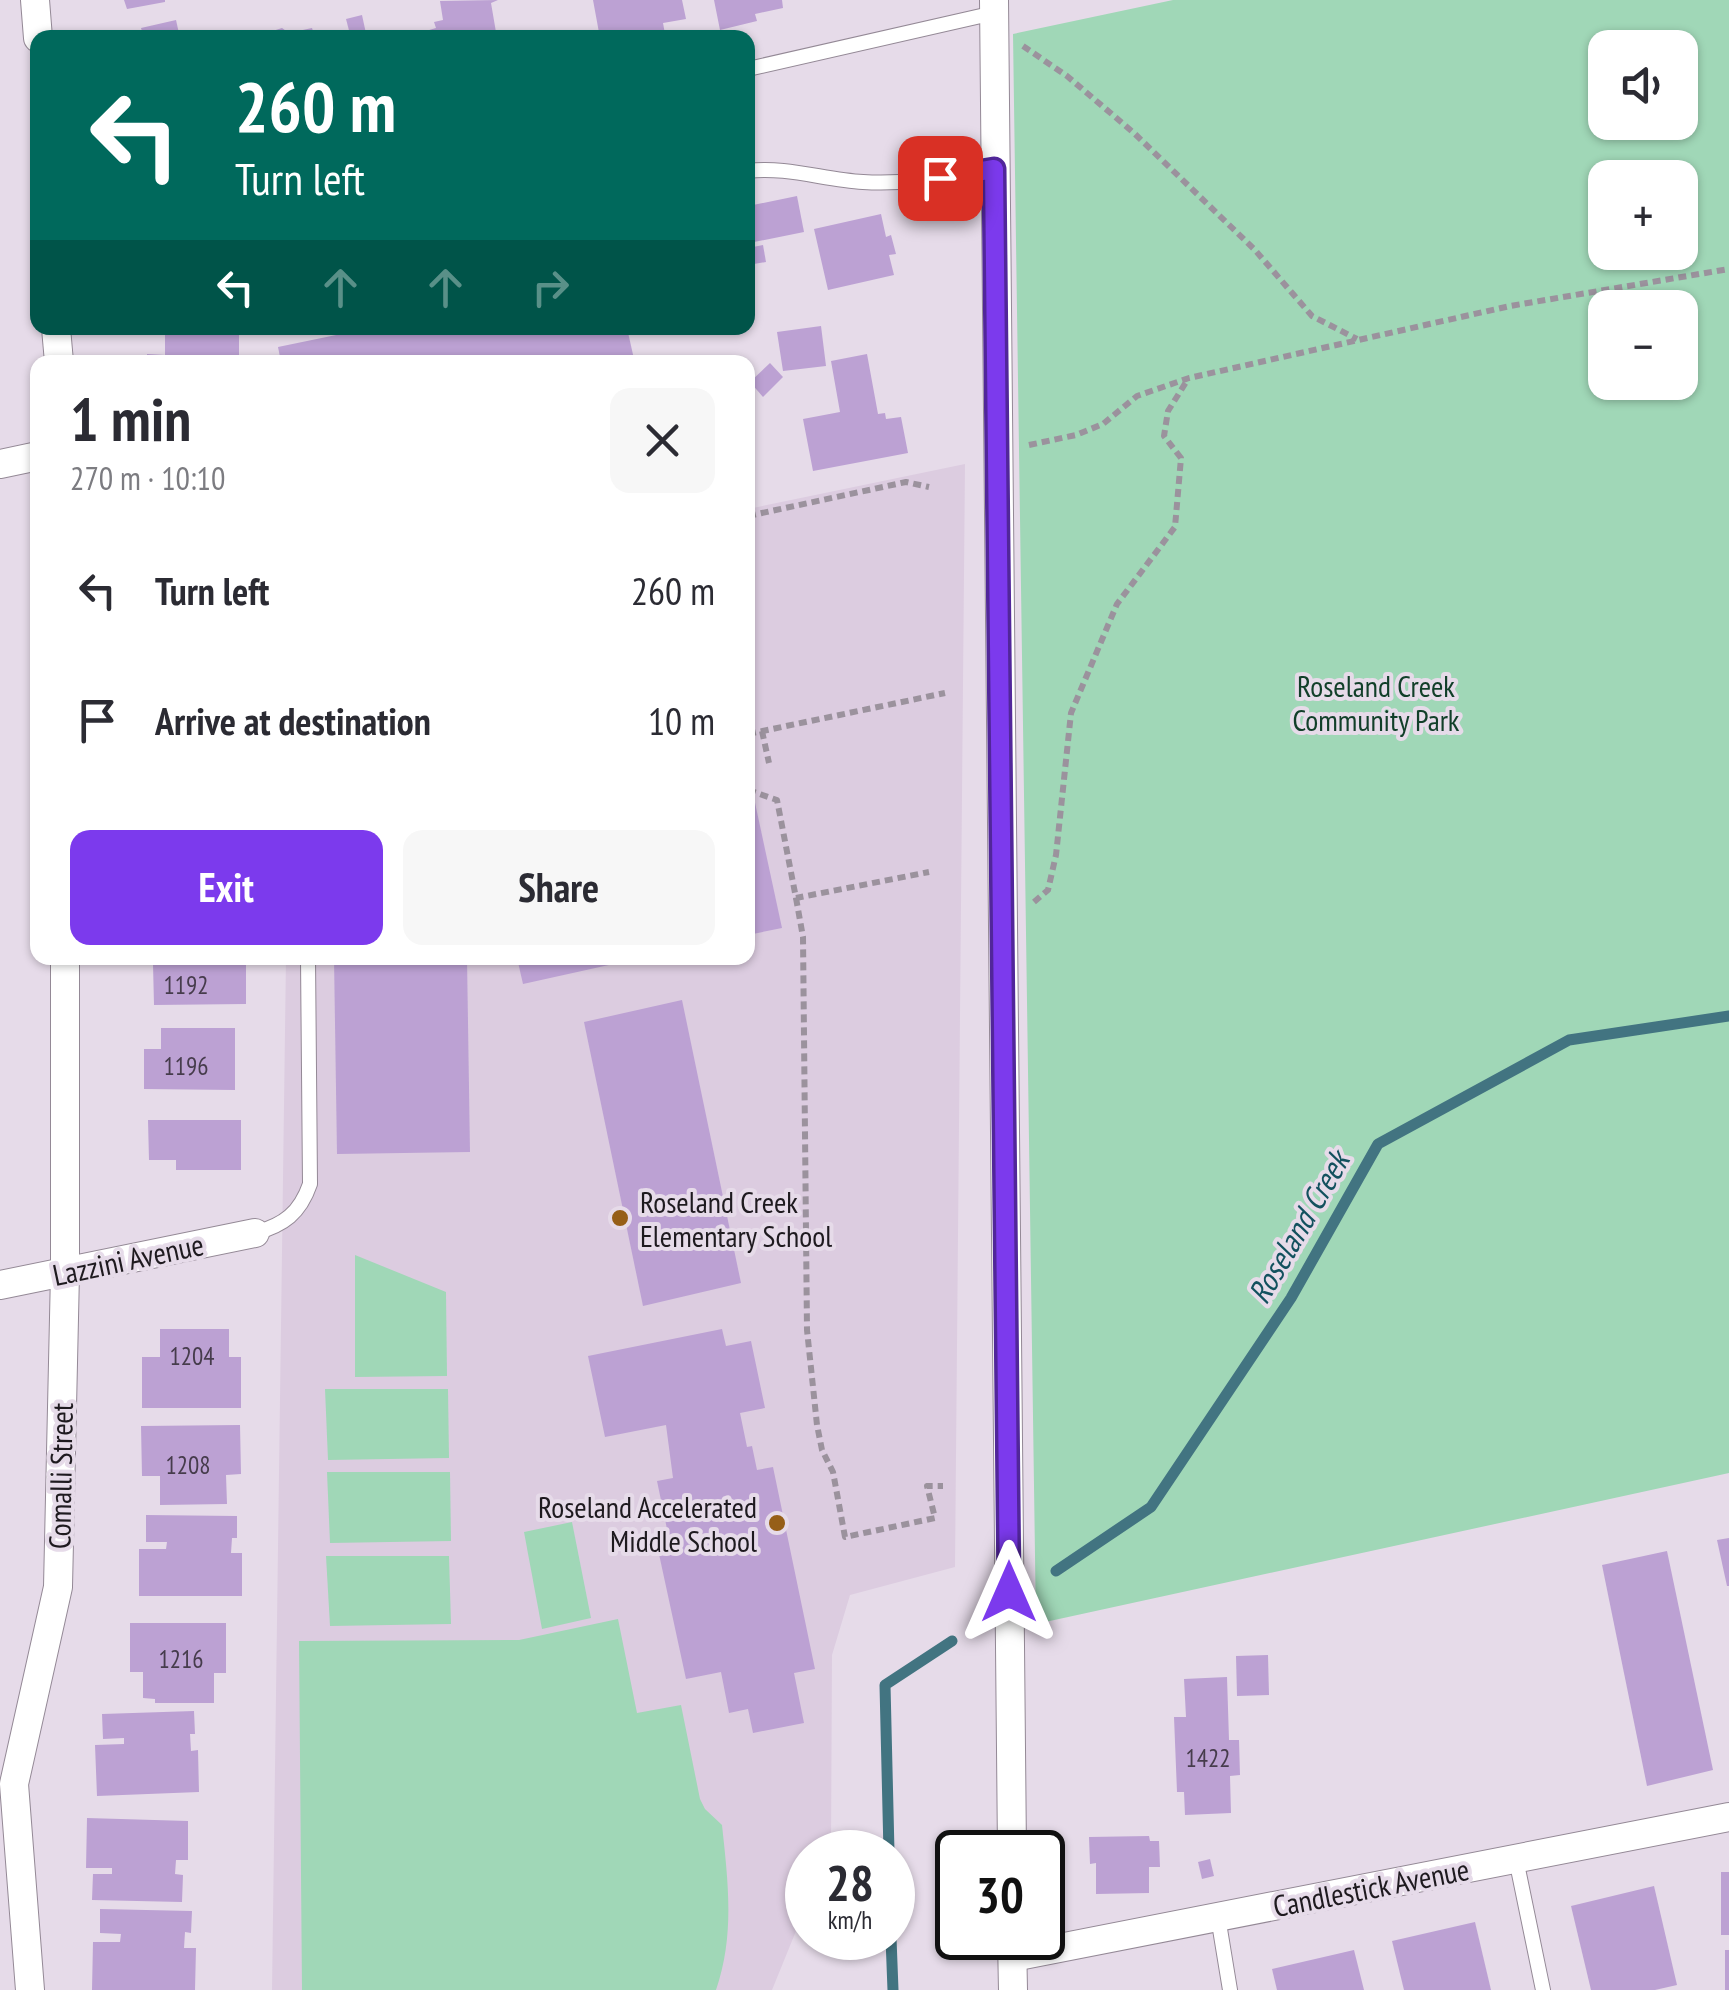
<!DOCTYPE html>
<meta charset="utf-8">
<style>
:root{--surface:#fff;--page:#f7f7f7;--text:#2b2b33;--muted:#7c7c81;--accent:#7c3aed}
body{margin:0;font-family:"PT Sans Narrow",sans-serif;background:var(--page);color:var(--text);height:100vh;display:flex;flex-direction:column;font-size:38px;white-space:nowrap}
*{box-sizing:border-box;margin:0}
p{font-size:32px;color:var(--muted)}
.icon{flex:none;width:55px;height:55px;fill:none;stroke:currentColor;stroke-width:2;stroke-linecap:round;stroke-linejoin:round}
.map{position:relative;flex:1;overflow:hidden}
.panel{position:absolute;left:30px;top:355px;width:725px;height:610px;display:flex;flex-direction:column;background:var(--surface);border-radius:20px;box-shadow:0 2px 8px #0004}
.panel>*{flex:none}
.hud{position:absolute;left:30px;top:30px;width:725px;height:305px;border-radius:20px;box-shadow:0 2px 8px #0004;background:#00695c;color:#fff;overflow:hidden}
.buttons{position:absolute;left:1588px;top:30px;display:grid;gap:20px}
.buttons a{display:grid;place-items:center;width:110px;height:110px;border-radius:20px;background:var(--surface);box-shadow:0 2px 8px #0004;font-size:50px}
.speed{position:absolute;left:785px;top:1830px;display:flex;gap:20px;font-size:50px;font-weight:700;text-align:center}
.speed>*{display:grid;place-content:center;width:130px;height:130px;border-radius:50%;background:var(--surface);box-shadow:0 2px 8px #0004;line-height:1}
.speed small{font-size:25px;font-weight:400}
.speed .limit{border:5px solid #111;border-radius:15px;background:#fff;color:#111}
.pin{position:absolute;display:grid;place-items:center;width:85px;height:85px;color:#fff;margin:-42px;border-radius:20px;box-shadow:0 5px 15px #0006}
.me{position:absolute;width:110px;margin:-55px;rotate:0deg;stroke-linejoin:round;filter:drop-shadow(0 0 8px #0008)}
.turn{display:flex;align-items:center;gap:35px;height:210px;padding:0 40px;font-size:45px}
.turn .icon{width:130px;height:130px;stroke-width:2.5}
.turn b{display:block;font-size:70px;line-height:85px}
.lanes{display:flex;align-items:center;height:95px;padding:0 40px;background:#0003;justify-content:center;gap:50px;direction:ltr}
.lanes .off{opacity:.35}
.round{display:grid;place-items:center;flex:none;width:105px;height:105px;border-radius:20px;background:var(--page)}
.summary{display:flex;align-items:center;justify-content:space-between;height:170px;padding:0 40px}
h1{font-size:60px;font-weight:700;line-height:75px}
.primary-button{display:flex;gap:20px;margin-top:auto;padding:20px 40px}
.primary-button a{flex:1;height:115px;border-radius:20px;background:var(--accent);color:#fff;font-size:40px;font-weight:700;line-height:115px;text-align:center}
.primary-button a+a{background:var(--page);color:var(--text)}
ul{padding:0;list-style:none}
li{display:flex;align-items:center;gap:30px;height:130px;padding:0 40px}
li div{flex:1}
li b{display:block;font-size:38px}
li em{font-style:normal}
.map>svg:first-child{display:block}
.built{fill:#dccce0}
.green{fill:#a0d7b7;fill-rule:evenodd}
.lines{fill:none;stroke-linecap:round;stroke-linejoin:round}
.stream{stroke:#427481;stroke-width:11}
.building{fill:#bca1d3}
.service-casing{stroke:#948996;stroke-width:16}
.minor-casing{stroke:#948996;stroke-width:30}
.path{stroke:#9b929d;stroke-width:6;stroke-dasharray:8 5;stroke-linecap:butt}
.service{stroke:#fff;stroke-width:14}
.minor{stroke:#fff;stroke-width:28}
.route-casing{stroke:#51269a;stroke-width:25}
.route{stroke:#7c3aed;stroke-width:18}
.poi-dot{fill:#965f18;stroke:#e6dbe9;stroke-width:4}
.labels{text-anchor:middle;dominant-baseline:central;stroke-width:8;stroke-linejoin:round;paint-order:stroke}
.number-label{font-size:25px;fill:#463c4c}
.park-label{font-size:30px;fill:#113f29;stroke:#e6dbe9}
.poi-label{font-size:30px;fill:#1e1a1f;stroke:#e6dbe9;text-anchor:start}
.street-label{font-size:30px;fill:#1e1a1f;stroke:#e6dbe9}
.water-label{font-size:32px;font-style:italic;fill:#12515e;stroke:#e6dbe9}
</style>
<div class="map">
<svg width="1729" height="1990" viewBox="0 0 1729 1990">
<rect width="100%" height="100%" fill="#e6dbe9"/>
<polygon class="built" points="965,464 955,1567 850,1595 832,1655 831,1847 828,1852 808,1852 807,1904 772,1990 272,1990 286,958 748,958 748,509"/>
<g class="green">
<path d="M1173,0H1729V1473L1036,1624L1013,34ZM1605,48H1680V122H1605ZM1605,178H1680V252H1605ZM1605,308H1680V382H1605Z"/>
<polygon points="355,1255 446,1292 447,1376 355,1377"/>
<polygon points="325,1389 448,1389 449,1458 328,1460"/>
<polygon points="327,1472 450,1472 451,1541 330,1543"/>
<polygon points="572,1522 591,1618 542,1629 524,1532"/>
<polygon points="326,1556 449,1556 451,1624 330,1626"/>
<path d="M618,1619L637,1713L681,1705L700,1799L705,1809L722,1825C728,1881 735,1935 716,1990H302L299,1641L519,1640Z"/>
</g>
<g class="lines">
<g class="stream">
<polyline points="1056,1571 1151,1507 1291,1298 1378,1144 1569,1040 1729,1016"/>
<polyline points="889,1852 885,1685 952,1641"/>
<polyline points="891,1938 893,1990"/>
</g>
</g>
<g class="building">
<polygon points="124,0 165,0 165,2 127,9"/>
<polygon points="498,0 491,3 497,38 402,38 436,28 434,22 443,20 440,1"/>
<polygon points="593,0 682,0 686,19 663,23 665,34 600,38"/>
<polygon points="714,0 782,0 783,8 755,14 757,21 720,30"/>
<polygon points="362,15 367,38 351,38 346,19"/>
<polygon points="176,20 180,38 144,38 141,28"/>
<polygon points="282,28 289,33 312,28 315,38 251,38"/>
<polygon points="797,196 804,232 754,242 748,206"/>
<polygon points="881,214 886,237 891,235 896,254 889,255 894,275 828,290 814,229"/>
<polygon points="763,245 766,262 748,265 748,248"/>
<polygon points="821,326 826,366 783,371 777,332"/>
<polygon points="370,328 627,328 634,359 617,362 281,362 278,347"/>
<polygon points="165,334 239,335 239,362 147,362 147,354 165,355"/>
<polygon points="867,354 878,414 885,413 886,419 901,417 908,453 813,471 803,419 840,412 831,361"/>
<polygon points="770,363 783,377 763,397 750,382"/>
<polygon points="754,798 782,928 748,935 748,799"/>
<polygon points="185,958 246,958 246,1004 154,1005 153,964 185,963"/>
<polygon points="334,958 467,958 470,1152 337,1154"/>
<polygon points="517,958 636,958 636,959 523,984"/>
<polygon points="682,1000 741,1283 643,1306 584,1022"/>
<polygon points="161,1028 235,1028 235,1090 144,1089 144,1049 161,1049"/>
<polygon points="148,1120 241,1120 241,1170 176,1170 176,1160 149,1160"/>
<polygon points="160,1329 229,1329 229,1357 241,1357 241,1408 142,1408 142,1357 160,1357"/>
<polygon points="722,1329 726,1346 751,1341 765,1408 740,1413 747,1447 752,1446 757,1470 773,1467 815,1669 794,1673 804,1723 753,1733 748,1709 729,1713 721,1672 686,1679 654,1531 667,1529 657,1481 673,1478 666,1425 605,1437 588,1356"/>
<polygon points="240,1425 241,1474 226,1475 227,1504 160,1505 160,1476 142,1476 141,1426"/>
<polygon points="146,1515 237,1516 237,1538 232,1538 231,1553 242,1553 242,1596 139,1596 139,1549 166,1549 167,1542 146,1542"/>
<polygon points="1729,1538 1729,1586 1727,1586 1717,1540"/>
<polygon points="1667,1551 1713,1770 1647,1786 1602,1565"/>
<polygon points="130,1623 226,1623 226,1673 214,1673 214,1703 155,1703 155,1699 143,1698 143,1672 130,1672"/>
<polygon points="1268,1655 1269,1695 1237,1696 1236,1656"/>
<polygon points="1227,1677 1229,1740 1239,1740 1240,1775 1230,1776 1231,1813 1185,1815 1184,1792 1177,1792 1174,1717 1186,1717 1184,1679"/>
<polygon points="194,1711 195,1734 190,1734 191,1751 198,1750 199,1792 97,1796 95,1745 124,1744 124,1738 103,1739 102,1714"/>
<polygon points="87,1818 188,1821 188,1860 176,1860 175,1874 183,1875 182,1902 92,1900 93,1874 112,1874 112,1868 86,1868"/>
<polygon points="1149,1836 1150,1841 1159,1841 1160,1867 1149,1867 1149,1893 1096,1894 1096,1863 1090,1864 1089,1837"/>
<polygon points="1210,1859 1214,1876 1202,1879 1198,1862"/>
<rect x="1721" y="1872" width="8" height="63"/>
<polygon points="1654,1886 1677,1985 1655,1990 1591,1990 1571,1906"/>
<polygon points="100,1909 192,1911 191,1933 185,1932 184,1948 196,1948 195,1990 92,1990 93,1942 120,1942 121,1934 100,1933"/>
<polygon points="1475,1922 1491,1990 1404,1990 1392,1941"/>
<polygon points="1354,1950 1364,1990 1277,1990 1272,1969"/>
<rect x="1725" y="1950" width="4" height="40"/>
</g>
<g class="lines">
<g class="service-casing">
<g id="service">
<polyline points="748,69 994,13"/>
<path d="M748,171C786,166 825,180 863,182C908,185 951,176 995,169"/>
<path d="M255,1233C284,1225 300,1213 310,1184L308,958"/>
<polyline points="1516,1859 1543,1990"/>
<polyline points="1218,1917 1230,1990"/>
</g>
</g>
<g class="minor-casing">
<g id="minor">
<polyline points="35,0 38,38"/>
<polyline points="994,0 1012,1852"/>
<polyline points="56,328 59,362"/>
<polyline points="0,464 38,456"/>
<polyline points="0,1285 255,1233"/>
<polyline points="1012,1939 1013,1990"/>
<polyline points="1013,1957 1729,1817"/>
<polyline points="30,1990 14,1784 58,1587 65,1273 65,958"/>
</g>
</g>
<g class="path">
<polyline points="1023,46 1067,76 1134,133 1255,250 1312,316 1357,339"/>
<polyline points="1029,445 1076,435 1103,424 1137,396 1189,378 1510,306 1729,269"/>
<polyline points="748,516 906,482 929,487"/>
<polyline points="762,731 769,763"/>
<polyline points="748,734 945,693"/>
<polyline points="748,790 777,800 796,898 929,872"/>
<polyline points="796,898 803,937 807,1330 817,1425 822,1450 833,1472 845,1537 935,1518 927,1486 943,1486"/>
<polyline points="1034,902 1048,890 1056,855 1071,713 1117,604 1175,527 1181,458 1164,436 1168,411 1188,379"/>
</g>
<use href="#service" class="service"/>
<use href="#minor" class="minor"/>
</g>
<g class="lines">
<g class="route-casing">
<polyline id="route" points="940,178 994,169 1009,1592"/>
</g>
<use href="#route" class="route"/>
</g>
<g class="poi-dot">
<circle cx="620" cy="1218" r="10"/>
<circle cx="777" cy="1523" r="10"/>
</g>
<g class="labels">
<g class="number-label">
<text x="186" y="985">1192</text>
<text x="186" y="1066">1196</text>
<text x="192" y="1356">1204</text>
<text x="188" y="1465">1208</text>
<text x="181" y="1659">1216</text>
<text x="1208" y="1758">1422</text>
</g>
<g class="park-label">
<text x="1376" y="685">Roseland Creek<tspan x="1376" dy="34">Community Park</tspan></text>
</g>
<g class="poi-label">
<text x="640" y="1201">Roseland Creek<tspan x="640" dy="34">Elementary School</tspan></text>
<text x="757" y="1506" text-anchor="end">Roseland Accelerated<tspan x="757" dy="34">Middle School</tspan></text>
</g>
<g class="street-label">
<text transform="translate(128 1259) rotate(-12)">Lazzini Avenue</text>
<text transform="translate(60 1476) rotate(-89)">Comalli Street</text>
<text transform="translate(1371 1887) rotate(-11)">Candlestick Avenue</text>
</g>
<g class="water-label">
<text transform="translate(1298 1227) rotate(-60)">Roseland Creek</text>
</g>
</g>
</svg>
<div class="buttons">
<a><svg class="icon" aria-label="sound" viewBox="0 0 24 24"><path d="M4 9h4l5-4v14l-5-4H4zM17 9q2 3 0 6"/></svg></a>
<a>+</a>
<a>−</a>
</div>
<div class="speed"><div>28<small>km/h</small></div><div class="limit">30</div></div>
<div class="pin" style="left:940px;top:178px;background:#d93025"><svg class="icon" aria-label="arrive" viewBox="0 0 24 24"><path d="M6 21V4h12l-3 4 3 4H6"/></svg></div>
<svg class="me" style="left:1009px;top:1592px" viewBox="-20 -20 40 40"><path d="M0-17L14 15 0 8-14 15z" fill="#7c3aed" stroke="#fff" stroke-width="4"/></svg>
<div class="hud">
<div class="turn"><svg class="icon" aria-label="left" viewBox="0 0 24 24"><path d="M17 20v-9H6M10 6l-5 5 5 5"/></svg><div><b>260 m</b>Turn left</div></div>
<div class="lanes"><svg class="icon" aria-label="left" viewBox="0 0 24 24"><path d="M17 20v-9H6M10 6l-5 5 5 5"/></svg><svg class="icon off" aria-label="ahead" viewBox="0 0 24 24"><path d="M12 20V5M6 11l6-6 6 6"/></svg><svg class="icon off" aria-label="ahead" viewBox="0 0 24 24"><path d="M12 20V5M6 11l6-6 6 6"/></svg><svg class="icon off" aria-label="right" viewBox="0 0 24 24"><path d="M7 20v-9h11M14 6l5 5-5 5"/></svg></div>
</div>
<section class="panel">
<div class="summary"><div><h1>1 min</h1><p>270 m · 10:10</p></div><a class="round"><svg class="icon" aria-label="close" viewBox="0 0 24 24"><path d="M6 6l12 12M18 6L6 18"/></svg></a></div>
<ul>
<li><svg class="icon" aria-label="left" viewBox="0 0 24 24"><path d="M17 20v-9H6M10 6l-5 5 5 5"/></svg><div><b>Turn left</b></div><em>260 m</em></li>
<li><svg class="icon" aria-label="arrive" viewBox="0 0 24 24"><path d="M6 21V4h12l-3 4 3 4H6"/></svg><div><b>Arrive at destination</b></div><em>10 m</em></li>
</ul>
<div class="primary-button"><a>Exit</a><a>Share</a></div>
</section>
</div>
